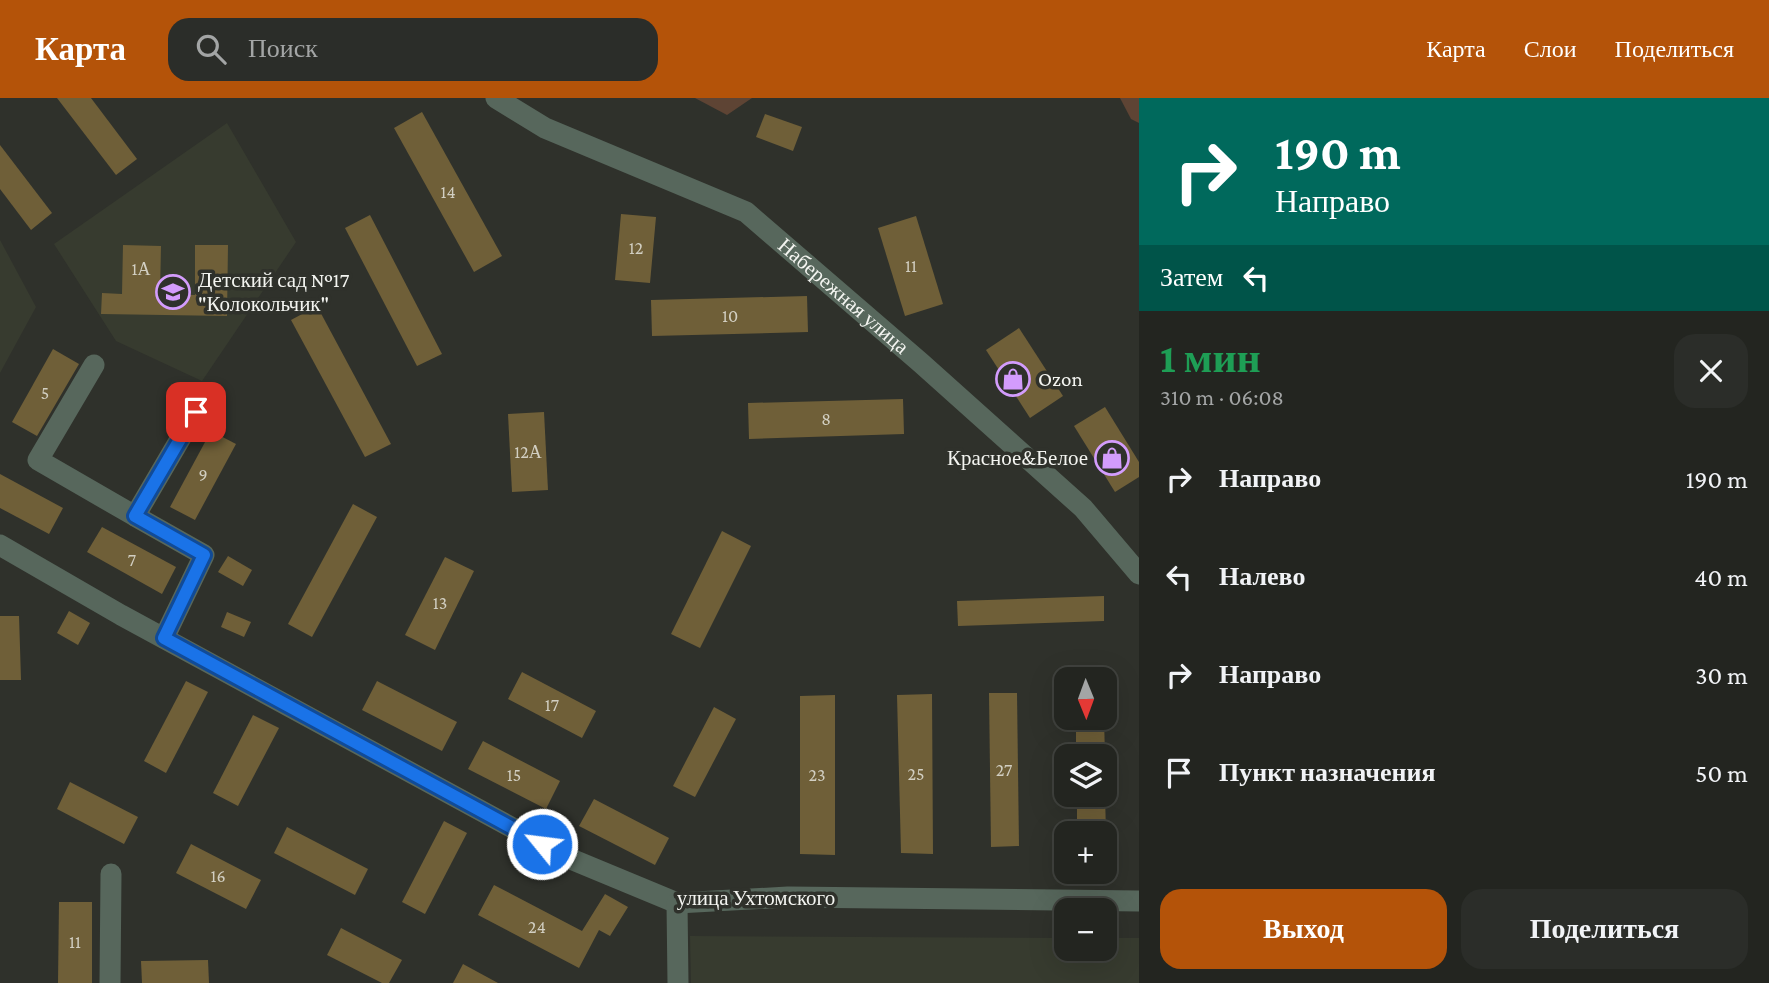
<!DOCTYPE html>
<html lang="ru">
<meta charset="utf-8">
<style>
:root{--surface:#232520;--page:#2b2d29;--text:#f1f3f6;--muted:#a3a5a5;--line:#40423e;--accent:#b45309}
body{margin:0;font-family:"Crimson Pro",serif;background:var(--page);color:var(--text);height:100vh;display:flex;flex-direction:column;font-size:26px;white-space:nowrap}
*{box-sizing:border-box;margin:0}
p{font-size:23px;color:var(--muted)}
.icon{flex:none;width:38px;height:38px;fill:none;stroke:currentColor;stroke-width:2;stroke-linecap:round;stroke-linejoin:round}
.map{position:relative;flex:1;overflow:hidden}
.sheet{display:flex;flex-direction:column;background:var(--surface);width:630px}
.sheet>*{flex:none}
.guide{background:#00695c;color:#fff;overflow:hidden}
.needle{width:46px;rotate:179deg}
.buttons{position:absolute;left:1054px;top:569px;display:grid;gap:14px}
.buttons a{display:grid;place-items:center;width:63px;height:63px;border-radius:14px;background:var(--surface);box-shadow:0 7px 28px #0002,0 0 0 2px var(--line);font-size:35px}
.pin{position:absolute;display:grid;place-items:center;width:60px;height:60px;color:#fff;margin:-30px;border-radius:14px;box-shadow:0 4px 10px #0006}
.me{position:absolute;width:77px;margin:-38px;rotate:299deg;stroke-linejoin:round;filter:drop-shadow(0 0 5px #0008)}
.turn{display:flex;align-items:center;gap:24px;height:147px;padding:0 21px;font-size:32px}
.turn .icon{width:91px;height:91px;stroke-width:2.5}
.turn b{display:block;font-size:49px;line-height:60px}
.then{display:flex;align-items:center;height:66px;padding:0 21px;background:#0003;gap:14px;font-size:26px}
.round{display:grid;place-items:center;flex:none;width:74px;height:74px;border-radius:21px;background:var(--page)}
.overview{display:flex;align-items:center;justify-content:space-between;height:119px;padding:0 21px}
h1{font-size:42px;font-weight:700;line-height:52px;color:#1e9e55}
.action{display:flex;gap:14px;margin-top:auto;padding:14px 21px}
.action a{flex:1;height:80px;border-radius:21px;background:var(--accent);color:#fff;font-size:28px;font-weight:700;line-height:80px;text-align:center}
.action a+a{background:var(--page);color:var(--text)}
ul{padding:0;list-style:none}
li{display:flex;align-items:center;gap:21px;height:98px;padding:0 21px}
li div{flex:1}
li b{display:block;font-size:26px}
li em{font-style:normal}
header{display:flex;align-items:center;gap:42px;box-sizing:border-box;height:98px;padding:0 35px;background:var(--accent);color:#fff}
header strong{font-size:33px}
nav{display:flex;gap:38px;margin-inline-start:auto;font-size:24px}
.search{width:490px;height:63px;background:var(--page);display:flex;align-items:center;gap:18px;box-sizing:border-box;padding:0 24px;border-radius:21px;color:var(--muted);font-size:26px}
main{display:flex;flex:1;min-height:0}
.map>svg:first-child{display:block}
.built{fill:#373b2f}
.green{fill:#5e4434}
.building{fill:#6f5f38}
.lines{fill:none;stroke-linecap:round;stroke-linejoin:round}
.minor{stroke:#57675c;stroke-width:21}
.route-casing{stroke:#114b97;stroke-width:18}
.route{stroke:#1a73e8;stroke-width:12}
.labels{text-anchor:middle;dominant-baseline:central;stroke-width:7;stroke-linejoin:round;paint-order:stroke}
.number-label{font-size:18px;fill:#d2cfc2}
.poi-label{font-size:21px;fill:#f3f4f0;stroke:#2f312b;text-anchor:start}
.street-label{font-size:21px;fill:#f3f4f0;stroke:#2f312b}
</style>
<header>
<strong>Карта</strong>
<div class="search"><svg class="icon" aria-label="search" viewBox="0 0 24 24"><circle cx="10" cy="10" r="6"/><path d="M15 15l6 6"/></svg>Поиск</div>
<nav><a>Карта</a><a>Слои</a><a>Поделиться</a></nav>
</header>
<main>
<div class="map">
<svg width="1139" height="885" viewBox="0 0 1139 885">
<rect width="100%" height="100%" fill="#2f312b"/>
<g class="built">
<polygon points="227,25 296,144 202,283 116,243 54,146"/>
<polygon points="0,142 36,209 0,275"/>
<polygon points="690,838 1066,840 1066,850 1104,850 1104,840 1139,840 1139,885 691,885"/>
</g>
<g class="green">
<polygon points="695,0 752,0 727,17"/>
<polygon points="1120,0 1139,0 1139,25 1131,21"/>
</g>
<g class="building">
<polygon points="57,0 91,0 137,61 116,77"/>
<polygon points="422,14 502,158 474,174 394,30"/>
<polygon points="765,16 802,29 793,53 756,39"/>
<polygon points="0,47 52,115 31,132 0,91"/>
<polygon points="621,116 656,119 650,185 615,182"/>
<polygon points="370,117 442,256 417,268 345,130"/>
<polygon points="916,118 943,206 905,218 878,130"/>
<polygon points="123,147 161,148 160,196 195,197 195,147 228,147 227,218 101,216 102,195 122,196"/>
<polygon points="807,198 808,234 652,238 651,202"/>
<polygon points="317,208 391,346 365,359 291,222"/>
<polygon points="1019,230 1063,298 1030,320 986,252"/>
<polygon points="53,251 79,266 37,338 12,324"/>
<polygon points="903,301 904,336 749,341 748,305"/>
<polygon points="1105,309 1139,364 1139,379 1115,394 1074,328"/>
<polygon points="544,314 548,392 512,394 508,316"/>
<polygon points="211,333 236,346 195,422 170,409"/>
<polygon points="0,376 63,410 49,436 0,410"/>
<polygon points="353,406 377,419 312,539 288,526"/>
<polygon points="102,429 176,469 162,496 87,454"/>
<polygon points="722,433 751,448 700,550 671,536"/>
<polygon points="228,458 252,472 243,488 218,474"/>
<polygon points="445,459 474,473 435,552 405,537"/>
<polygon points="1104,498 1104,523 958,528 957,503"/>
<polygon points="69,513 90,525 78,547 57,535"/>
<polygon points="227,514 251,524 244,539 221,529"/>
<polygon points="0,518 19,518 21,582 0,582"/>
<polygon points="522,574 596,613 582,640 508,601"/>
<polygon points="186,583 208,594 166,675 144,663"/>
<polygon points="377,583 457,624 442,653 362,612"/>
<polygon points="989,595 1017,595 1019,748 991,749"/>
<polygon points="932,596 933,756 901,755 897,597"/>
<polygon points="835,597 835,757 800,756 800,598"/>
<polygon points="714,609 736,621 695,699 673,688"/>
<polygon points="253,617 279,630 238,708 213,695"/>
<polygon points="1076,620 1104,620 1105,658 1076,658"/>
<polygon points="483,643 560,683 546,711 468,671"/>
<polygon points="70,684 138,719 124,746 57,711"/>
<polygon points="1077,696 1105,696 1106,735 1077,735"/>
<polygon points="594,701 669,740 655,767 579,728"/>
<polygon points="444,723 467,735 425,816 402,804"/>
<polygon points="287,729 368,771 355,797 274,755"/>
<polygon points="191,746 261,782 246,811 176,775"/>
<polygon points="494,787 582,833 605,796 628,809 610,838 599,832 579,870 478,817"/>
<polygon points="59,804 92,804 92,885 58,885"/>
<polygon points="341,830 402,862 389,885 382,885 327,857"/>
<polygon points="208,862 209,885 142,885 141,863"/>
<polygon points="463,866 498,885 453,885"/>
</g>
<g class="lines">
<g class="minor">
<path id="s1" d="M496,0L545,30L746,114L921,265L1083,410L1139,476"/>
<polyline points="94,267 38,362 135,418"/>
<polyline points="0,447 121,517 566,759 677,805 788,799 1139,803"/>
<polyline points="164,540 204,457 135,418 196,314"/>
<polyline points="677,805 678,885"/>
<polyline points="110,885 111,776"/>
</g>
</g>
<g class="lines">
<g class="route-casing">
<polyline id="route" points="196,314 135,418 204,457 164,540 542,746"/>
</g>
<use href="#route" class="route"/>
</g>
<defs>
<g id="school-ring" transform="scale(1.75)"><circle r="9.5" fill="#2f312b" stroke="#d39cfc" stroke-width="1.5"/><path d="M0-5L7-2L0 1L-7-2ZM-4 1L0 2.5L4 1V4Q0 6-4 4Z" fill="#d39cfc"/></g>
<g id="shop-ring" transform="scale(1.75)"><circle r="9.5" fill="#2f312b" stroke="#d39cfc" stroke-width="1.5"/><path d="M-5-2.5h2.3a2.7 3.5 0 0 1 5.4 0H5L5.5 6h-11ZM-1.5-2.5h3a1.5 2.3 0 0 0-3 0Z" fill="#d39cfc"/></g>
</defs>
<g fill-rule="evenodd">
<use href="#school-ring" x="173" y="194"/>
<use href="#shop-ring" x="1013" y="281"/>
<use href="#shop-ring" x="1112" y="360"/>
</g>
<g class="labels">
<g class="number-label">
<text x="448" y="94">14</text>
<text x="636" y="150">12</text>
<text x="911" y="168">11</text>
<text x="141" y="171">1А</text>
<text x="730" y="218">10</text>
<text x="45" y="295">5</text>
<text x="826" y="321">8</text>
<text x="528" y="354">12А</text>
<text x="203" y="377">9</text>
<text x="132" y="462">7</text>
<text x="440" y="505">13</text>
<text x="552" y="607">17</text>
<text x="1004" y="672">27</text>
<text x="916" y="676">25</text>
<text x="514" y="677">15</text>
<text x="817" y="677">23</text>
<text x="218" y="778">16</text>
<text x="537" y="829">24</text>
<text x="75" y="844">11</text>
</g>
<g class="poi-label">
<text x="198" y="182">Детский сад №17<tspan x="198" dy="24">"Колокольчик"</tspan></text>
<text x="1038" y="281">Ozon</text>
<text x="1088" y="360" text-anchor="end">Красное&amp;Белое</text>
</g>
<g class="street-label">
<text stroke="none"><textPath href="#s1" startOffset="404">Набережная улица</textPath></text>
<text x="756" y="800">улица Ухтомского</text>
</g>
</g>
</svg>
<div class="buttons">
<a><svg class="needle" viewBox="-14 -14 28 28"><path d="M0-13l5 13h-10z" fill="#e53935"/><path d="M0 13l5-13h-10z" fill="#a3a5a5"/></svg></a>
<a><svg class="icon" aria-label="layers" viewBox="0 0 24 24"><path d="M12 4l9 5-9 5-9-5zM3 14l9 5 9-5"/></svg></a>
<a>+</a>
<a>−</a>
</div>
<div class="pin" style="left:196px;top:314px;background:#d93025"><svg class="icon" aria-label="arrive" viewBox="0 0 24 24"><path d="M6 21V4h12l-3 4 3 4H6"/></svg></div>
<svg class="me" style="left:542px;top:746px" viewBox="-20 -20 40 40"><circle r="17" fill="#1a73e8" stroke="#fff" stroke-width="3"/><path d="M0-11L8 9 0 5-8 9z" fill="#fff"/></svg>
</div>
<section class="sheet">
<div class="guide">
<div class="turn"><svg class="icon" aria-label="right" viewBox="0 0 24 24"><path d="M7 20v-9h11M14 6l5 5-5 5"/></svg><div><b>190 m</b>Направо</div></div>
<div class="then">Затем<svg class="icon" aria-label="left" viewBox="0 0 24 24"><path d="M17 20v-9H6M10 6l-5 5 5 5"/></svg></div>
</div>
<div class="overview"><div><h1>1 мин</h1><p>310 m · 06:08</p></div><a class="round"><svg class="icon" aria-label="close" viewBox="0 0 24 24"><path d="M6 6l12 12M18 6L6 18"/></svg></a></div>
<ul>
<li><svg class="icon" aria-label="right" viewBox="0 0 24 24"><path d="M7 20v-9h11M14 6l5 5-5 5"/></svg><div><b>Направо</b></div><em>190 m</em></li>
<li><svg class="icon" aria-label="left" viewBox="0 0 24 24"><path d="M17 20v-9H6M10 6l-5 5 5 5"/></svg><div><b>Налево</b></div><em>40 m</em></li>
<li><svg class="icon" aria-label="right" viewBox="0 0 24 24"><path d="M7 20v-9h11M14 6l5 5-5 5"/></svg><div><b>Направо</b></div><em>30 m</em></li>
<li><svg class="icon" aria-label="arrive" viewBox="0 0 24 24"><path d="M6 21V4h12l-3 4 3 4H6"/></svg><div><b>Пункт назначения</b></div><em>50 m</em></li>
</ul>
<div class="action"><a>Выход</a><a>Поделиться</a></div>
</section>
</main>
